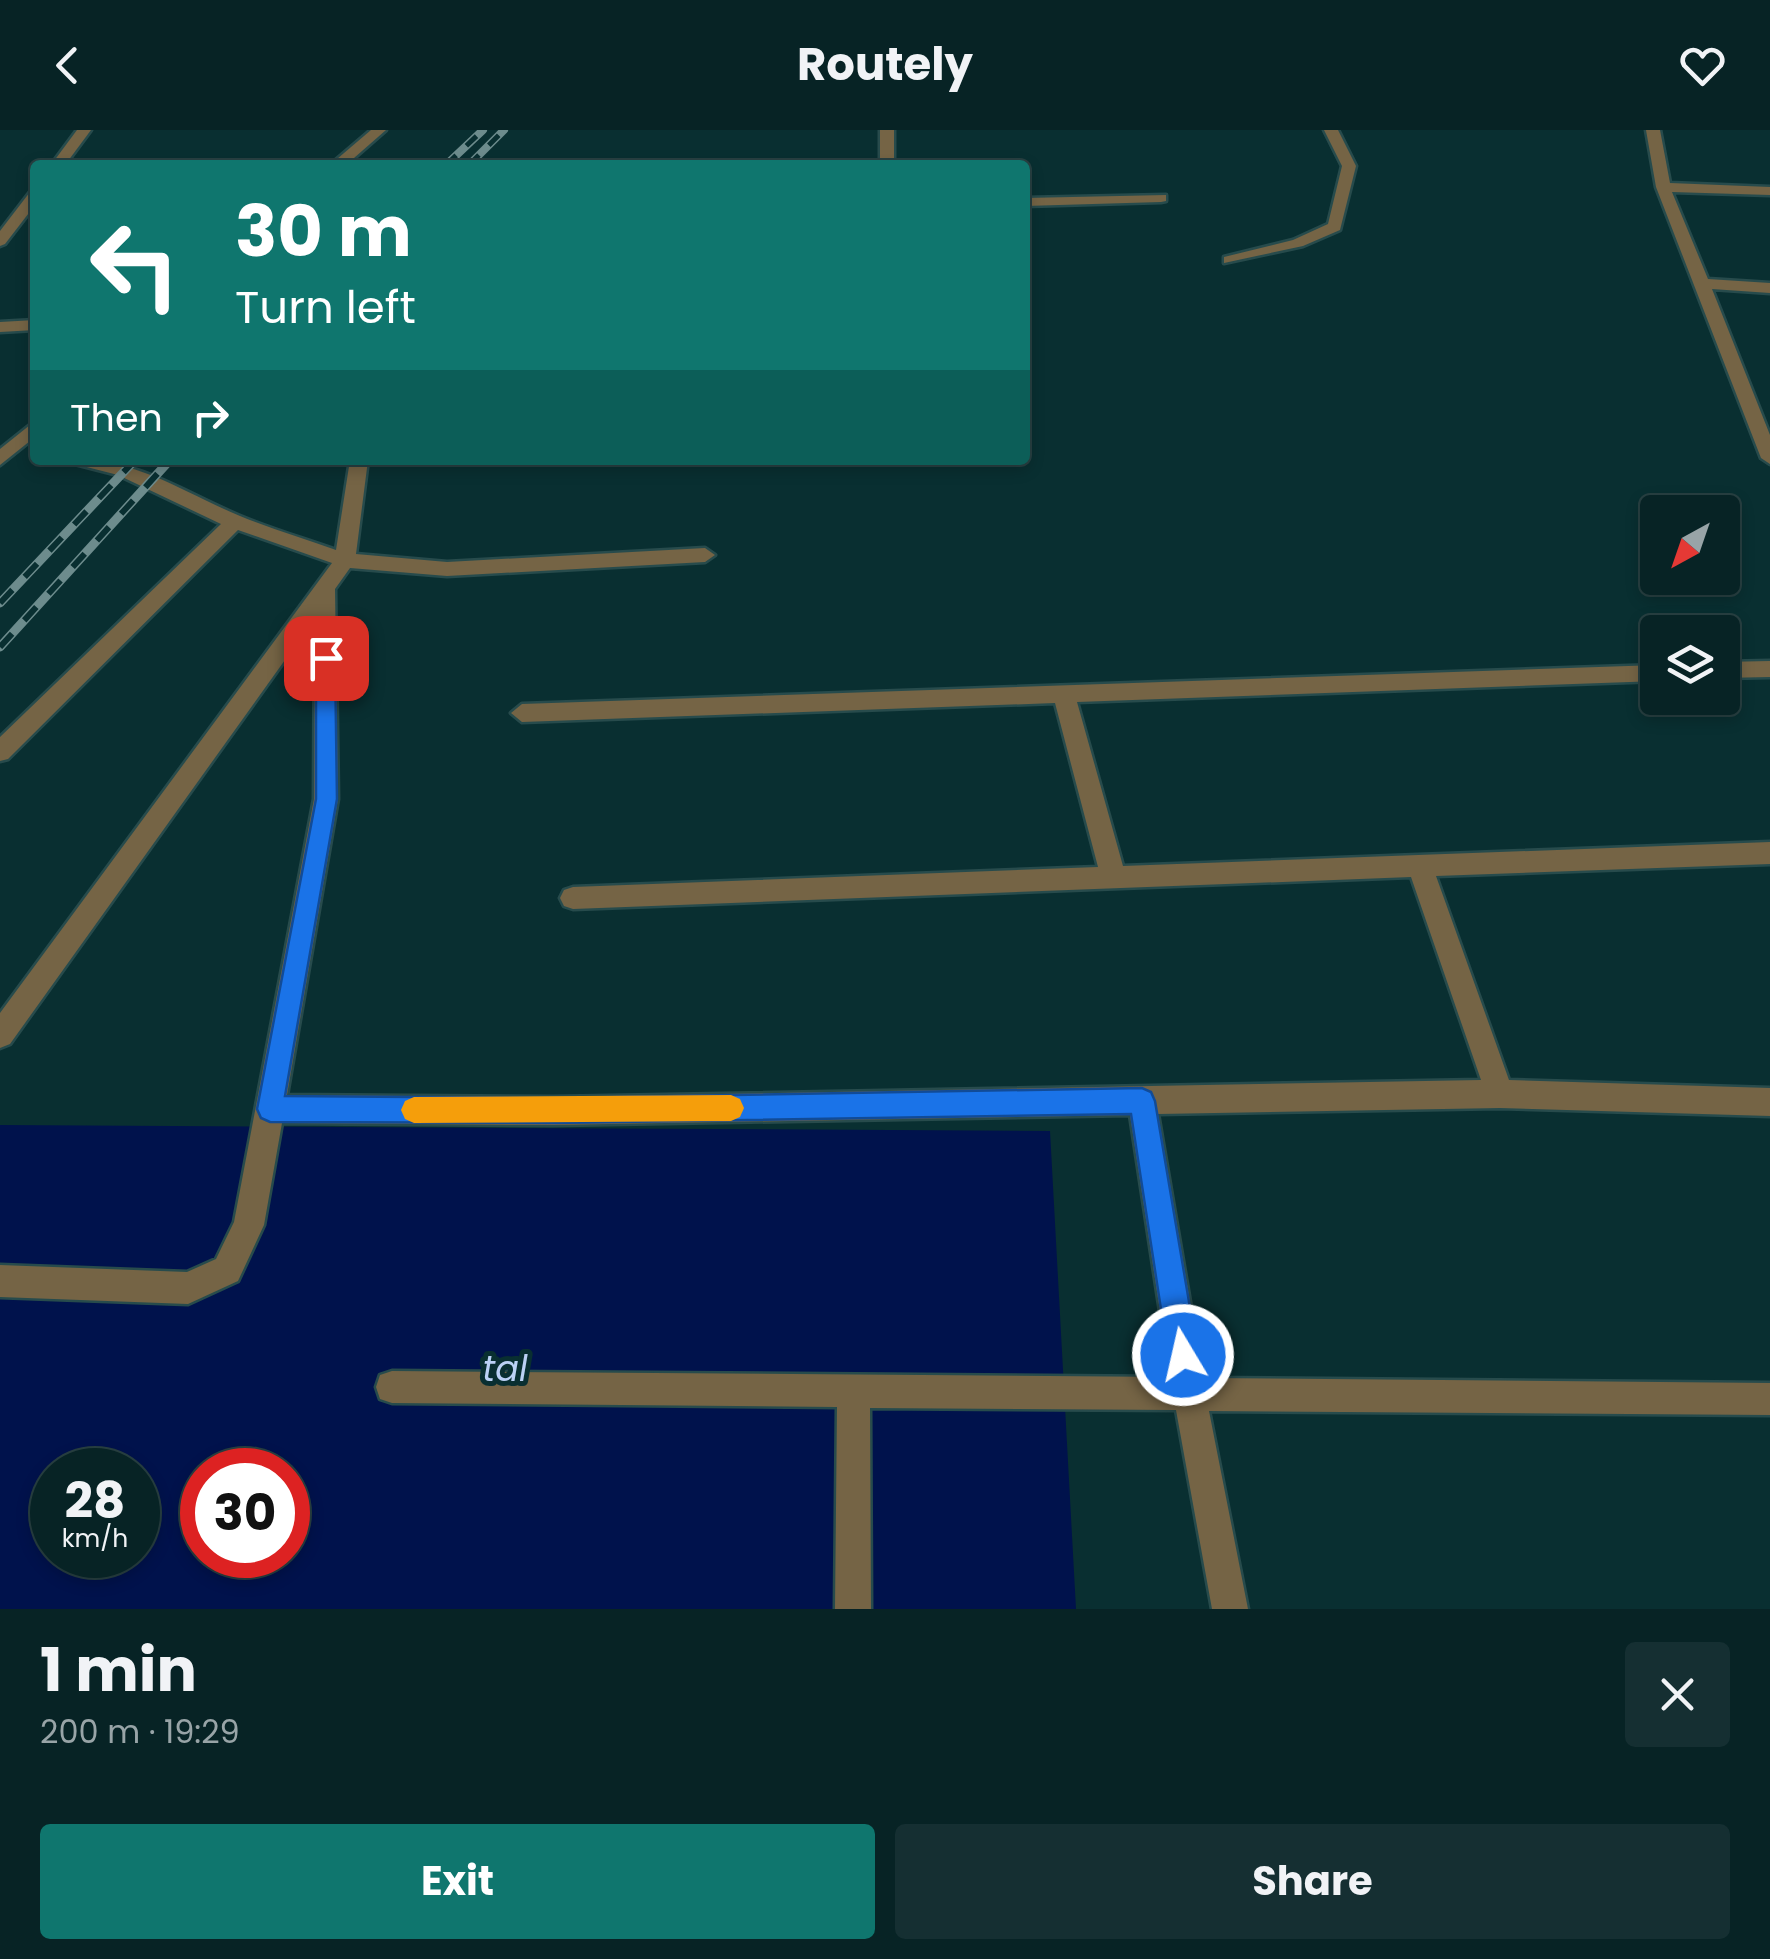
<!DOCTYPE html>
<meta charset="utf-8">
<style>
:root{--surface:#072325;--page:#152f32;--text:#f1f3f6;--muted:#98a4a7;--line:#284042;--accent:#0f766e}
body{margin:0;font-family:Poppins,sans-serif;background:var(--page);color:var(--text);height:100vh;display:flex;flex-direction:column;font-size:38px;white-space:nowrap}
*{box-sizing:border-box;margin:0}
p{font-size:32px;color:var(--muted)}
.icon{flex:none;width:55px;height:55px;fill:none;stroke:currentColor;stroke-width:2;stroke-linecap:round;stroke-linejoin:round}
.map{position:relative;height:1479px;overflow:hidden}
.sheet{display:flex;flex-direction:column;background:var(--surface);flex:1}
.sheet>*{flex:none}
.guide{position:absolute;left:30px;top:30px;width:1000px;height:305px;border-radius:10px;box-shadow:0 5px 15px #0003,0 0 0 2px var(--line);background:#0f766e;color:#fff;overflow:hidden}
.needle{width:65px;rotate:220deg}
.fabs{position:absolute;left:1640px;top:365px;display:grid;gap:20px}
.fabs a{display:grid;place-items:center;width:100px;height:100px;border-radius:10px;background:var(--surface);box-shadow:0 5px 15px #0003,0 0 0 2px var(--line);font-size:50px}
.speed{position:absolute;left:30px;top:1318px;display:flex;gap:20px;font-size:50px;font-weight:700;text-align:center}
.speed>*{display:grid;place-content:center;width:130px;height:130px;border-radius:50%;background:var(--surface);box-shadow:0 5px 15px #0003,0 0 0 2px var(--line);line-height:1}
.speed small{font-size:25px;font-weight:400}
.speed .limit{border:15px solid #d22;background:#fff;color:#111}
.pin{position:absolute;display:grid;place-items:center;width:85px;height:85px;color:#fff;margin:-42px;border-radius:20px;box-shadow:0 5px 15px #0006}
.me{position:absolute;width:110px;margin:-55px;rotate:351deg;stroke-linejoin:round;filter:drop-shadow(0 0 8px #0008)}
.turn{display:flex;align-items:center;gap:35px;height:210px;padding:0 40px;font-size:45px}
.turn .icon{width:130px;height:130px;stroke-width:2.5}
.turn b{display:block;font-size:70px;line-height:85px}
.then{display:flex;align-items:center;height:95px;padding:0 40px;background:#0003;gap:20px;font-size:38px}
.round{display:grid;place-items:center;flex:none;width:105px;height:105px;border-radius:10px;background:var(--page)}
.overview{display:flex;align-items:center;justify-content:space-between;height:170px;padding:0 40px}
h1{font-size:60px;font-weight:700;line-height:75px}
.primary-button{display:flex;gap:20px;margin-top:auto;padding:20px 40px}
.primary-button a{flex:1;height:115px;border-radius:10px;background:var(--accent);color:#fff;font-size:40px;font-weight:700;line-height:115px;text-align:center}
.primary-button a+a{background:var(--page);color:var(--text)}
header{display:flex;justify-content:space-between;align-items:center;height:130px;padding:0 40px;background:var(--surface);font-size:45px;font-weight:700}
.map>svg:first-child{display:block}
.water{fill:#00124c;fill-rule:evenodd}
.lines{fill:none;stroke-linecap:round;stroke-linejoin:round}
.minor-casing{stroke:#274b4c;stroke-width:5}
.minor{fill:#756445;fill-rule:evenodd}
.rail-far1-casing{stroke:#6d8c8d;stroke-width:8}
.rail-casing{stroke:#6d8c8d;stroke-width:9}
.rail-far1{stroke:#092f31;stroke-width:5;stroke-dasharray:14;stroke-linecap:butt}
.rail{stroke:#092f31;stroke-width:6;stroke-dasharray:18;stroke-linecap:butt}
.route{fill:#1a73e8;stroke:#114b97;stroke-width:2.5}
.slow{fill:#f59e0b}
.labels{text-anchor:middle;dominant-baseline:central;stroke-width:10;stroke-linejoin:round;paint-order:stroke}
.near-water-label{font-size:35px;font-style:italic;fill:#bbd1f5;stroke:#092f31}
</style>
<header><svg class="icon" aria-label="back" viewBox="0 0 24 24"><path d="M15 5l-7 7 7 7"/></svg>Routely<svg class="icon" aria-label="heart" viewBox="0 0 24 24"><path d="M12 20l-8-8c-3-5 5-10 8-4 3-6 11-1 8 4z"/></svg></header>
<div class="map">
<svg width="1770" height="1479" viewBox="0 0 1770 1479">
<rect width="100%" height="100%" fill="#092f31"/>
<path class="water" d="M0,995L1050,1001L1076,1479H0ZM52,1340H138V1425H52ZM202,1340H288V1425H202Z"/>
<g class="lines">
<g class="minor-casing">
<g id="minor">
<polygon points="77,0 91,0 65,35 51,35"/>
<polygon points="371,0 386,0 346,35 330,35"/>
<rect x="880" y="0" width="14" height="35"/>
<polygon points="1324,0 1338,0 1356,36 1340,100 1303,116 1224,133 1224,127 1293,110 1328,94 1342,36"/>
<polygon points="1646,0 1660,0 1670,53 1770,57 1770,65 1672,62 1708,149 1770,153 1770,163 1712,159 1770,305 1770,334 1761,328 1656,57"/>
<polygon points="35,61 35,75 5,114 0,116 0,101 30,62"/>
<polygon points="1166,65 1166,71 1161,72 1025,76 1025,68"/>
<polygon points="35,190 35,200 0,202 0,192"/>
<polygon points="35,291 35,307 0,335 0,319"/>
<path d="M73,330C141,330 180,361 240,386C271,399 305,409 336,420L350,330H368L356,424L447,432L705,418L715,425L705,432L447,446L350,438L335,459L338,669L287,965L553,967L1481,950L1411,747L573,779L564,776L560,768L564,760L573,757L1098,737L1055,573L522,592L511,583L522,574L1658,535V551L1077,572L1123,736L1770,712V734L1436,746L1509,950L1770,958V986L1500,978L1158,984L1203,1248L1770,1253V1285L1209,1281L1248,1479H1212L1176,1280L870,1278L871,1479H835L837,1277L392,1273L380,1269L376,1257L380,1245L392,1241L1170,1247L1130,985L553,995L282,993L264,1095L238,1151L188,1174L0,1167V1135L187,1142L216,1129L234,1092L314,669L315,488L10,914L0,918V883L332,433L238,400L8,629L0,631V607L221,394L118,345L75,334Z"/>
<polygon points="1770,531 1770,547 1722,548 1722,532"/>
</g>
</g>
<use href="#minor" class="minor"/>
<g class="rail-far1-casing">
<g id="rail-far1">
<polyline points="446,35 483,0"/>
<polyline points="469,35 504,0"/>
</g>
</g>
<g class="rail-casing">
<g id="rail">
<polyline points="0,473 135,330"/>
<polyline points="0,517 170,330"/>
</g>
</g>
<use href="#rail-far1" class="rail-far1"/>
<use href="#rail" class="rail"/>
</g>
<polygon class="route" points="326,521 335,528 337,669 285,966 554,968 1142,958 1151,962 1155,971 1198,1225 1193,1235 1183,1239 1173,1235 1168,1225 1131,984 554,993 270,992 261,988 257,979 316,669 316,528"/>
<polygon class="slow" points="731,965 740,969 744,978 740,987 731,991 414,993 405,989 401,980 405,971 414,967"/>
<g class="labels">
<g class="near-water-label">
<text x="505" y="1238">tal</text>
</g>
</g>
</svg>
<div class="fabs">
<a><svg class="needle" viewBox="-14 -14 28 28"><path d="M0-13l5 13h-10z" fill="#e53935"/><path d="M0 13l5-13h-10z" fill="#98a4a7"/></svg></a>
<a><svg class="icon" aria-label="layers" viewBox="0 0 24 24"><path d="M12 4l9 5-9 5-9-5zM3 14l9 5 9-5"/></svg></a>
</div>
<div class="speed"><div>28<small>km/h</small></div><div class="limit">30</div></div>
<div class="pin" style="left:326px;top:528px;background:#d93025"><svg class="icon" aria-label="arrive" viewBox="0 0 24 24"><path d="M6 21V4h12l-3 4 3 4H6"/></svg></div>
<svg class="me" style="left:1183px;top:1225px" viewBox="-20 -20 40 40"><circle r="17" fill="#1a73e8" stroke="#fff" stroke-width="3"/><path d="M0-11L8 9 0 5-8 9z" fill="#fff"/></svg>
<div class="guide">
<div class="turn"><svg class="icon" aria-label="left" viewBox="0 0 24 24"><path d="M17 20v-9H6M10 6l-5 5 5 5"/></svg><div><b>30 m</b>Turn left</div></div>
<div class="then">Then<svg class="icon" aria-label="right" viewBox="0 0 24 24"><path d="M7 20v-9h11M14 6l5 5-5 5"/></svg></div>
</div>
</div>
<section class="sheet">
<div class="overview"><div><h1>1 min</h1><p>200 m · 19:29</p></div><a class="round"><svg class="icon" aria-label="close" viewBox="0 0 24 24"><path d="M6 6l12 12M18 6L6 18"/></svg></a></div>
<div class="primary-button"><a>Exit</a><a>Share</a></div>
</section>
